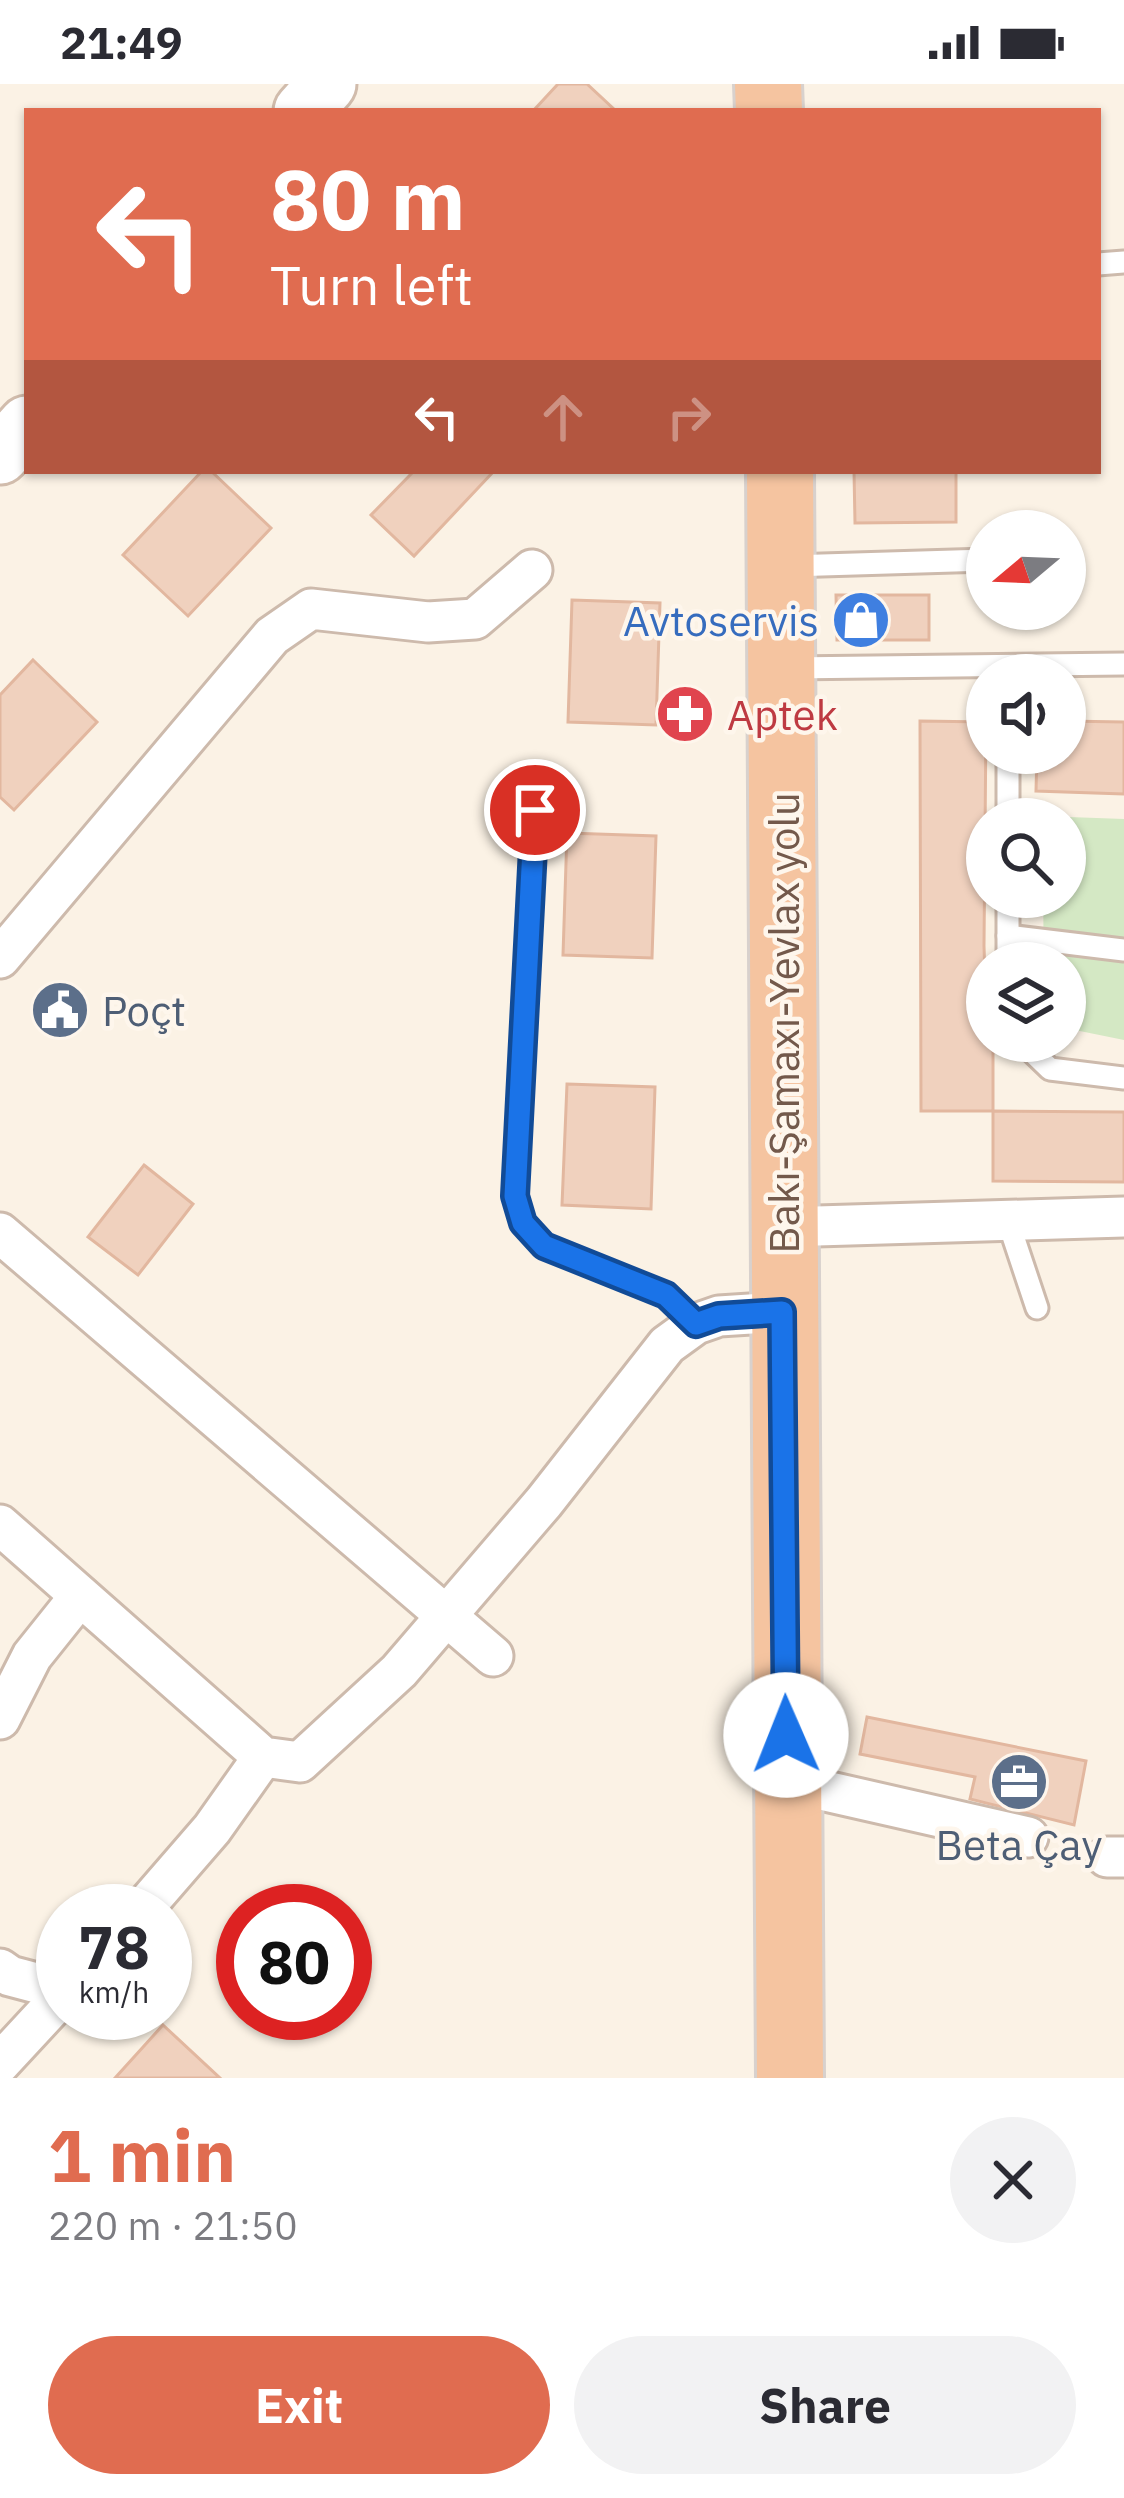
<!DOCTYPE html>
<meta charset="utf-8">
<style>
:root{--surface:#fff;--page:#f2f2f3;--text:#2b2b33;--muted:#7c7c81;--accent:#e06c50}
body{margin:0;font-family:"IBM Plex Sans",sans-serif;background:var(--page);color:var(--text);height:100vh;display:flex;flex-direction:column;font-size:45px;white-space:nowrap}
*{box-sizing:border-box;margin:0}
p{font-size:39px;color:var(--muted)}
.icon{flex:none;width:66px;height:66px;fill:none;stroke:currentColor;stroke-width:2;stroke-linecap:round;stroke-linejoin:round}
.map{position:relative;height:1994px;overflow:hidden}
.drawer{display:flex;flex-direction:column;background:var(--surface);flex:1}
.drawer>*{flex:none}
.top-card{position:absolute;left:24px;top:24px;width:1077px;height:366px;border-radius:0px;box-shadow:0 3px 9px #0004;background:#e06c50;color:#fff;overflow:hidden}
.needle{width:78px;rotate:251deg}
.buttons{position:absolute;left:966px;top:426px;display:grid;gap:24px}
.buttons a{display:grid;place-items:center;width:120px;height:120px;border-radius:50%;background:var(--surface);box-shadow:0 3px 9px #0004;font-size:60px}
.speed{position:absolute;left:36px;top:1800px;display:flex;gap:24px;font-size:60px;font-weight:700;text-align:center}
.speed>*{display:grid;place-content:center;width:156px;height:156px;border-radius:50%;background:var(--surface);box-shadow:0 3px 9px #0004;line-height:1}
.speed small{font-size:30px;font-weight:400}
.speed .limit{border:18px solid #d22;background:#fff;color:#111}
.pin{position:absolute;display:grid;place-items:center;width:102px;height:102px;color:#fff;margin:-51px;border:6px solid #fff;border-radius:50%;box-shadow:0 3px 12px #0007}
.me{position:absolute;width:132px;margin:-66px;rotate:359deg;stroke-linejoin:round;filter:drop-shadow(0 0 9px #0008)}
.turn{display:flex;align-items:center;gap:42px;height:252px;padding:0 48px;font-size:54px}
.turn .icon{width:156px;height:156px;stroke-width:2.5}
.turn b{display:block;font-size:84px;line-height:102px}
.lanes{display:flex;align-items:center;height:114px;padding:0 48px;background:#0003;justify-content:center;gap:60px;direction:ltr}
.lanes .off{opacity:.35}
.round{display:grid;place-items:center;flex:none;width:126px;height:126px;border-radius:63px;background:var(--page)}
.summary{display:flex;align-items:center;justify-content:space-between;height:204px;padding:0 48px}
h1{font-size:72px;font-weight:700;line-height:90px;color:var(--accent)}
.cta{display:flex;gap:24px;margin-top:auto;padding:24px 48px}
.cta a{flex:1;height:138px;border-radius:72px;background:var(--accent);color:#fff;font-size:48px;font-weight:700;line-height:138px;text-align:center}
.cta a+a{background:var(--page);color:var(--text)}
.status{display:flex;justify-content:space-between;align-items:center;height:84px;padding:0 60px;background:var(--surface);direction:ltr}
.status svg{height:33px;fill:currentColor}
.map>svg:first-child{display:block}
.green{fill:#d4e8c4}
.building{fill:#f0d1be;stroke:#e2b79f;stroke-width:3}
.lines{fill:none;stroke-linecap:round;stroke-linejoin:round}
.service-casing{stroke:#cdbaac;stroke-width:27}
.minor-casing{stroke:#cdbaac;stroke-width:45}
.secondary-casing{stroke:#d1bcac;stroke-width:63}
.trunk-casing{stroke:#d8d1cd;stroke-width:72}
.service{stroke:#fff;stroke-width:21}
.minor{stroke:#fff;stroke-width:39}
.secondary{stroke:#fff;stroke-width:57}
.trunk{stroke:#f5c4a0;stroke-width:66}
.route-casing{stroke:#114b97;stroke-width:30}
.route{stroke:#1a73e8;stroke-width:21}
.labels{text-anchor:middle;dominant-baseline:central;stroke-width:9;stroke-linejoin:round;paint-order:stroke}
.shop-label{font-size:42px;fill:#366cbe;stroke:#fef6ec;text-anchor:end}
.health-label{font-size:42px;fill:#be3a42;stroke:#fef6ec;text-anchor:start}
.service-label{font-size:42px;fill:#4e5e75;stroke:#fef6ec;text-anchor:start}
.street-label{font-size:42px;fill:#73594b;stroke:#fef6ec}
</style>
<div class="status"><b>21:49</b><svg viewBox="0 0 49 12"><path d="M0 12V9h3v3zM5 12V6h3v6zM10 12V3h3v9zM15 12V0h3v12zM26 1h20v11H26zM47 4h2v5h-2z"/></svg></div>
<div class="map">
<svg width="1124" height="1994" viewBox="0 0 1124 1994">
<rect width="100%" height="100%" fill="#fbf2e5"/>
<polygon class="green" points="1041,732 1124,735 1124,956 1065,944 1065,879 1044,879 1043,813 1065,813 1065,735"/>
<g class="building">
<polygon points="558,0 587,0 616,27 533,27"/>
<polygon points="202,387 211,387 271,444 188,532 123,471"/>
<polygon points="414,387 494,387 414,472 371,431"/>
<polygon points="854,387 956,387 956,438 855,439"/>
<polygon points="836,511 929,511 929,556 837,556"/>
<polygon points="572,516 660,519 656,641 568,638"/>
<polygon points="33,576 97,638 14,726 0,713 0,611"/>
<polygon points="920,637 986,638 984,862 987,957 993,957 993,1027 921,1027"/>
<polygon points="1065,637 1124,638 1124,710 1036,707 1037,669 1065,669"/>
<polygon points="567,749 656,752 652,874 563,871"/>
<polygon points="567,1000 655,1003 651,1125 562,1121"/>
<polygon points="993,1027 1124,1028 1124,1098 993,1097"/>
<polygon points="144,1081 193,1120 138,1191 88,1153"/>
<polygon points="867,1633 1086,1677 1074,1741 970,1715 975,1693 860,1670"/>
<polygon points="163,1941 220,1994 115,1994"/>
</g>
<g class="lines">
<g class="service-casing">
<g id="service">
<polyline points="1098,180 1124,178"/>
<polyline points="789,482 987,476"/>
<polyline points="789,584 1124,580"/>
<polyline points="535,726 515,1112 523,1139 544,1162 666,1211 696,1240"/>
<polyline points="1008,735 1008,669"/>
<polyline points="1008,852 1124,866"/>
<polyline points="1008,879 1008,813"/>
<polyline points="1021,957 1050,985 1124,994"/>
<polyline points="1008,1137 1037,1224"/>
</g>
</g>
<g class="minor-casing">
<g id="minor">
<polyline points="0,874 272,552 311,525 428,538 475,535 532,486"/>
<polyline points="783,1143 1124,1133"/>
<polyline points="0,1149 493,1572"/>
<polyline points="0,1441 263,1673 300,1678 399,1587 544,1418 667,1261 696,1240 719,1232 782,1228"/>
<polyline points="0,1635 32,1572 80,1512"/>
<polyline points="786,1698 1028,1753"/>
<polyline points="1107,1773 1124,1773"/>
<polyline points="141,1827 212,1745 263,1673"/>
<polyline points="0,1885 10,1892 63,1906"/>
<polyline points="0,1979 63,1911"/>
</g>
</g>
<g class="secondary-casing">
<g id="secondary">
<polyline points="303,27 327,0"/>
<polyline points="0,371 27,341"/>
</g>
</g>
<g class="trunk-casing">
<g id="trunk">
<polyline points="768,0 769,27"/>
<polyline points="780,387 790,1994"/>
</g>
</g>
<use href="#service" class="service"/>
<use href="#minor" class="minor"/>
<use href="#secondary" class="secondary"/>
<use href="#trunk" class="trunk"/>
</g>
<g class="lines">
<g class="route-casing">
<polyline id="route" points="535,726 515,1112 523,1139 544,1162 666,1211 696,1240 719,1232 782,1228 786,1651"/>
</g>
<use href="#route" class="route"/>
</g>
<defs>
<g id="shop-disc" transform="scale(3)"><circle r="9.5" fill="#3f7fe0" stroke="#fef6ec"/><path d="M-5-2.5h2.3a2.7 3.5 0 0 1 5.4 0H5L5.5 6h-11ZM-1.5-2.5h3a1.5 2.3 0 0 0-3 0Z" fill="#fff"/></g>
<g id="pharmacy-disc" transform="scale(3)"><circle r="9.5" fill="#e0444e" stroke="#fef6ec"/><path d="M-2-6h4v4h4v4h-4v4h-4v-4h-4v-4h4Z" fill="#fff"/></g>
<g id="civic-disc" transform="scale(3)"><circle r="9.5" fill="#5c6f8a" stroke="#fef6ec"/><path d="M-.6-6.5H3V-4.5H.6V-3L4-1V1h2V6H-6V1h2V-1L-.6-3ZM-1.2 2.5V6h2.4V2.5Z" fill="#fff"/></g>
<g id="office-disc" transform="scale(3)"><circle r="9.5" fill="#5c6f8a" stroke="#fef6ec"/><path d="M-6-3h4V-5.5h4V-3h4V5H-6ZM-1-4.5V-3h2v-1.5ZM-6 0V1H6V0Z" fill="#fff"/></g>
</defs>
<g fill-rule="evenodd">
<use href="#shop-disc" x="861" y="536"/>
<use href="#pharmacy-disc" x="685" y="630"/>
<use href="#civic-disc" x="60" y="926"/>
<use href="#office-disc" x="1019" y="1698"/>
</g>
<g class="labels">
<g class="shop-label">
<text x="819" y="536">Avtoservis</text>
</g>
<g class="health-label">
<text x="727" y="630">Aptek</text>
</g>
<g class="service-label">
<text x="102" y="926">Poçt</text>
<text x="1019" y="1760" text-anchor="middle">Beta Çay</text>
</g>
<g class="street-label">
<text transform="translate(783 939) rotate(-90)">Bakı-Şamaxı-Yevlax yolu</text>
</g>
</g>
</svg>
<div class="buttons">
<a><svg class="needle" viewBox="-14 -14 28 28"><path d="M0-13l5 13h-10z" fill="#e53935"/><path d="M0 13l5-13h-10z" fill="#7c7c81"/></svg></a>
<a><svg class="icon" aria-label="sound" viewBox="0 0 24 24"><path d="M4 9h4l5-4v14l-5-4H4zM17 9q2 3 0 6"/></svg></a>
<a><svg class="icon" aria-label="search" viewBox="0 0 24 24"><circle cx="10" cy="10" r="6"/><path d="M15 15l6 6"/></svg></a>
<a><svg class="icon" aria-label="layers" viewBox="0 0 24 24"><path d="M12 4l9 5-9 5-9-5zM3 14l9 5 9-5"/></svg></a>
</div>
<div class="speed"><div>78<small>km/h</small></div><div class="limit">80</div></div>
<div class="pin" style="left:535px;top:726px;background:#d93025"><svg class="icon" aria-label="arrive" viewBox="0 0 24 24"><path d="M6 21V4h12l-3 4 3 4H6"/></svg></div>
<svg class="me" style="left:786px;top:1651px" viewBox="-20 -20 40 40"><circle r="19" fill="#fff"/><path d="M0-13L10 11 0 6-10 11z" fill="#1a73e8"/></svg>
<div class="top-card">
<div class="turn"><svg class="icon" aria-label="left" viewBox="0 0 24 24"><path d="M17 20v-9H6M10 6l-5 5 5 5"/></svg><div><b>80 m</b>Turn left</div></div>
<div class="lanes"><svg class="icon" aria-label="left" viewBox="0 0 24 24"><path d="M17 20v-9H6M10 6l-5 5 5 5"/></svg><svg class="icon off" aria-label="ahead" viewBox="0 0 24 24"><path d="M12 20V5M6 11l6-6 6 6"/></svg><svg class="icon off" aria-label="right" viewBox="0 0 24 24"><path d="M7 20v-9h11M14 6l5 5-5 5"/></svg></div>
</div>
</div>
<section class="drawer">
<div class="summary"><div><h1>1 min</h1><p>220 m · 21:50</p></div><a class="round"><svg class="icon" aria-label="close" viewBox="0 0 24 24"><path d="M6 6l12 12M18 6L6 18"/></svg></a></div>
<div class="cta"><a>Exit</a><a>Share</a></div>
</section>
